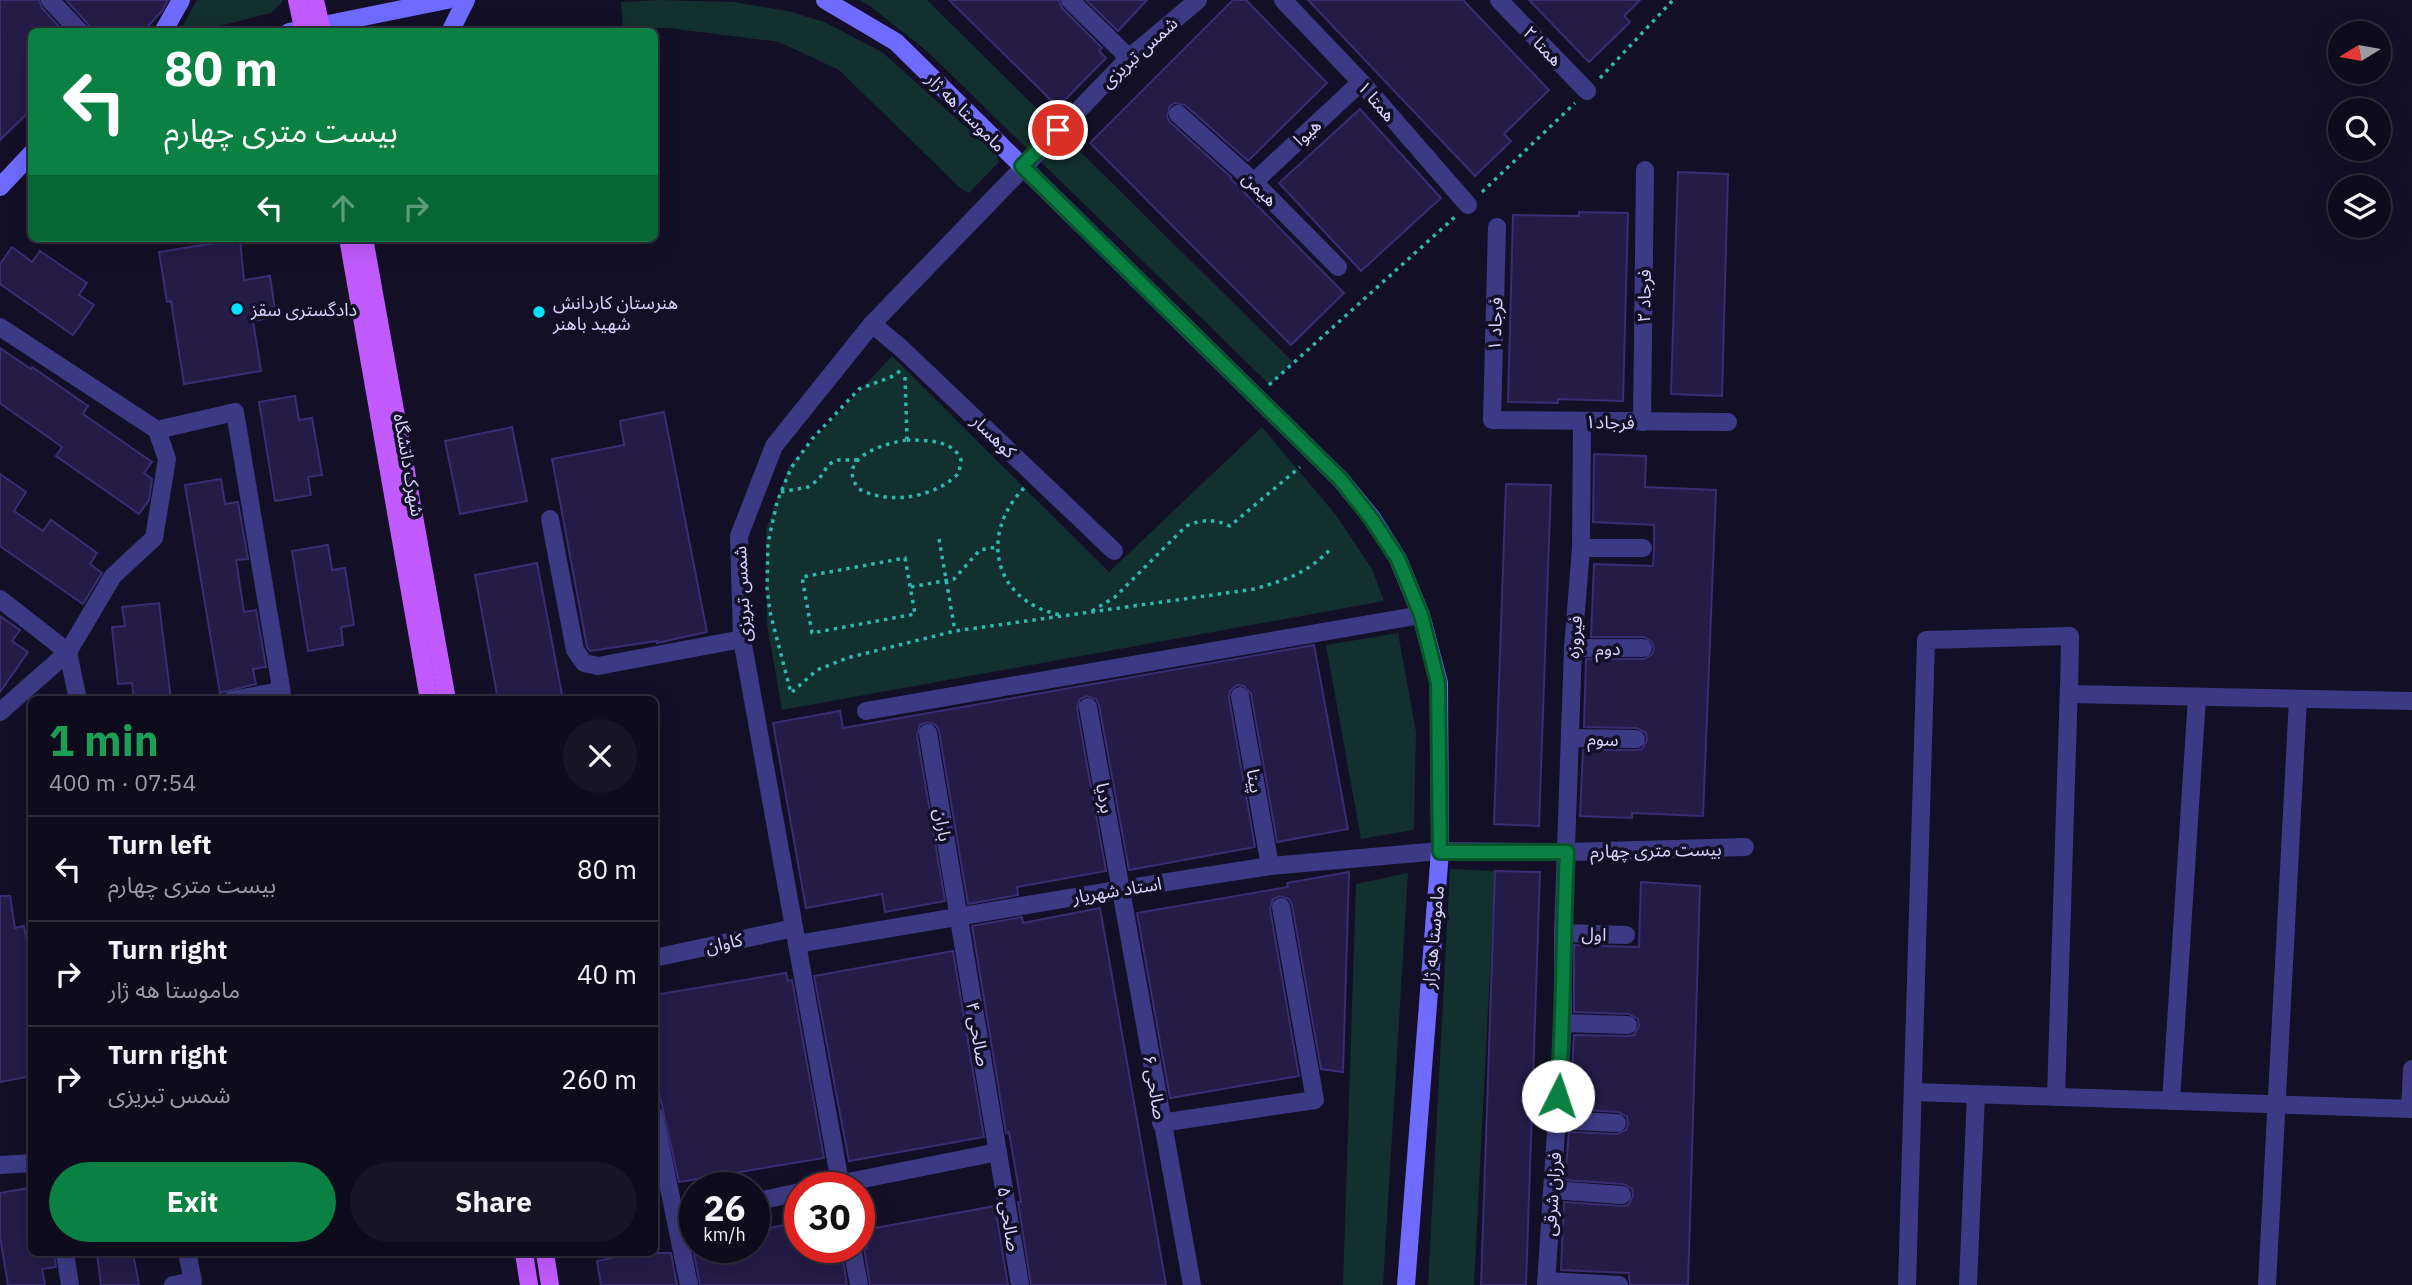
<!DOCTYPE html>
<meta charset="utf-8">
<style>
:root{--surface:#0e0b1c;--page:#171425;--text:#f1f3f6;--muted:#9b9ba3;--line:#2e2b3b;--accent:#0b8043}
body{margin:0;font-family:"IBM Plex Sans","Noto Sans Arabic",sans-serif;background:var(--page);color:var(--text);height:100vh;display:flex;flex-direction:column;font-size:26px;white-space:nowrap}
*{box-sizing:border-box;margin:0}
p{font-size:23px;color:var(--muted)}
.icon{flex:none;width:38px;height:38px;fill:none;stroke:currentColor;stroke-width:2;stroke-linecap:round;stroke-linejoin:round}
.map{position:relative;flex:1;overflow:hidden}
.side{position:absolute;left:28px;top:696px;width:630px;height:560px;display:flex;flex-direction:column;background:var(--surface);border-radius:10px;box-shadow:0 7px 28px #0002,0 0 0 2px var(--line)}
.side>*{flex:none}
.hud{position:absolute;left:28px;top:28px;width:630px;height:214px;border-radius:10px;box-shadow:0 7px 28px #0002,0 0 0 2px var(--line);background:#0b8043;color:#fff;overflow:hidden}
.needle{width:46px;rotate:259deg}
.buttons{position:absolute;left:2328px;top:21px;display:grid;gap:14px}
.buttons a{display:grid;place-items:center;width:63px;height:63px;border-radius:50%;background:var(--surface);box-shadow:0 7px 28px #0002,0 0 0 2px var(--line);font-size:35px}
.speed{position:absolute;left:679px;top:1172px;display:flex;gap:14px;font-size:35px;font-weight:700;text-align:center}
.speed>*{display:grid;place-content:center;width:91px;height:91px;border-radius:50%;background:var(--surface);box-shadow:0 7px 28px #0002,0 0 0 2px var(--line);line-height:1}
.speed small{font-size:18px;font-weight:400}
.speed .limit{border:10px solid #d22;background:#fff;color:#111}
.pin{position:absolute;display:grid;place-items:center;width:60px;height:60px;color:#fff;margin:-30px;border:4px solid #fff;border-radius:50%;box-shadow:0 2px 7px #0007}
.me{position:absolute;width:77px;margin:-38px;rotate:4deg;stroke-linejoin:round;filter:drop-shadow(0 0 5px #0008)}
.turn{display:flex;align-items:center;gap:24px;height:147px;padding:0 21px;font-size:32px}
.turn .icon{width:91px;height:91px;stroke-width:2.5}
.turn b{display:block;font-size:49px;line-height:60px}
.lanes{display:flex;align-items:center;height:66px;padding:0 21px;background:#0003;justify-content:center;gap:35px;direction:ltr}
.lanes .off{opacity:.35}
.round{display:grid;place-items:center;flex:none;width:74px;height:74px;border-radius:37px;background:var(--page)}
.head{display:flex;align-items:center;justify-content:space-between;height:119px;padding:0 21px}
h1{font-size:42px;font-weight:700;line-height:52px;color:#1e9e55}
.primary-button{display:flex;gap:14px;margin-top:auto;padding:14px 21px}
.primary-button a{flex:1;height:80px;border-radius:42px;background:var(--accent);color:#fff;font-size:28px;font-weight:700;line-height:80px;text-align:center}
.primary-button a+a{background:var(--page);color:var(--text)}
ul{padding:0;list-style:none}
li{display:flex;align-items:center;gap:21px;height:105px;padding:0 21px;border-top:2px solid var(--line)}
li div{flex:1}
li b{display:block;font-size:26px}
li em{font-style:normal}
.map>svg:first-child{display:block}
.green{fill:#12302f}
.building{fill:#241b47;stroke:#3b2d73;stroke-width:2}
.lines{fill:none;stroke-linecap:round;stroke-linejoin:round}
.path{stroke:#2fb8b0;stroke-width:3.5;stroke-dasharray:3.5 5;stroke-linecap:butt}
.minor{stroke:#3d3a85;stroke-width:18}
.secondary{stroke:#6f6bff;stroke-width:18}
.primary{stroke:#c25bff;stroke-width:18}
.route-casing{stroke:#07532c;stroke-width:18}
.route{stroke:#0b8043;stroke-width:12}
.poi-dot{fill:#00e5ff;stroke:#130f26;stroke-width:2.5}
.labels{text-anchor:middle;dominant-baseline:central;stroke-width:7;stroke-linejoin:round;paint-order:stroke}
.street-label{font-size:18px;fill:#d9d4ff;stroke:#130f26}
.poi-label{font-size:18px;fill:#d9d4ff;stroke:#130f26;text-anchor:start}
</style>
<div class="map">
<svg width="2412" height="1285" viewBox="0 0 2412 1285">
<rect width="100%" height="100%" fill="#130f26"/>
<g class="green">
<polygon points="197,0 282,0 282,2 271,13 200,31 180,31"/>
<polygon points="659,0 734,2 788,11 824,22 882,52 996,154 999,162 969,193 960,188 839,70 779,42 668,28 623,29 621,2"/>
<polygon points="859,0 927,0 1293,362 1270,385 928,52 870,6"/>
<polygon points="892,356 1109,572 1262,427 1336,515 1372,569 1384,601 782,710 767,624 766,530 789,466"/>
<polygon points="1398,633 1416,732 1414,830 1361,839 1326,645"/>
<polygon points="1450,869 1495,871 1474,1285 1428,1285"/>
<polygon points="1408,873 1383,1285 1343,1285 1356,884"/>
</g>
<g class="building">
<polygon points="0,0 39,0 42,8 64,32 32,32 32,109 0,140"/>
<polygon points="66,0 168,0 162,11 143,32 91,32 88,24"/>
<polygon points="949,0 1059,0 1062,8 1102,48 1099,51 1106,58 1058,107"/>
<polygon points="1086,0 1147,0 1118,31"/>
<polygon points="1233,0 1246,0 1327,83 1248,161 1185,105 1175,103 1170,106 1167,117 1170,122 1231,177 1230,178 1344,293 1291,345 1090,143"/>
<polygon points="1308,0 1463,0 1549,90 1504,134 1511,141 1475,176"/>
<polygon points="1529,0 1640,0 1624,16 1630,22 1589,62"/>
<polygon points="1360,109 1441,198 1361,271 1279,183"/>
<polygon points="1678,172 1728,174 1722,396 1671,394"/>
<polygon points="1579,212 1628,213 1623,401 1558,399 1558,403 1508,402 1513,215 1579,216"/>
<polygon points="240,239 244,280 270,276 276,317 253,321 261,371 184,384 171,301 167,302 159,252"/>
<polygon points="12,247 32,262 40,251 87,283 79,295 94,305 73,335 0,284 0,264"/>
<polygon points="0,348 31,369 32,367 88,406 83,414 152,462 144,473 152,479 149,500 139,514 56,456 62,447 0,403"/>
<polygon points="295,396 299,420 312,418 322,475 308,477 311,495 275,501 259,402"/>
<polygon points="664,412 707,632 657,643 657,641 590,651 587,647 552,459 624,445 620,421"/>
<polygon points="512,427 527,501 460,514 445,441"/>
<polygon points="1594,454 1646,456 1645,487 1716,490 1703,816 1632,813 1632,818 1580,816 1583,750 1637,750 1642,749 1647,740 1646,733 1637,728 1584,727 1586,659 1644,659 1652,654 1654,649 1652,642 1644,637 1591,637 1594,564 1653,566 1654,549 1654,525 1593,522"/>
<polygon points="0,474 26,492 14,511 43,531 51,520 97,553 90,564 102,573 83,604 0,546"/>
<polygon points="221,479 225,504 238,502 248,559 236,560 244,612 256,610 266,667 253,669 256,684 220,693 185,485"/>
<polygon points="1506,484 1551,485 1539,826 1494,824"/>
<polygon points="328,545 332,570 345,568 354,625 341,627 343,645 308,651 292,551"/>
<polygon points="537,563 563,700 498,700 475,575"/>
<polygon points="159,603 171,700 134,700 132,683 118,684 112,627 125,626 122,607"/>
<polygon points="0,616 20,630 12,641 28,652 0,692"/>
<polygon points="1314,645 1348,829 1277,842 1251,694 1244,686 1237,685 1230,691 1229,698 1255,847 1129,870 1099,705 1096,699 1087,696 1080,699 1077,709 1106,871 1017,887 1018,895 968,904 939,731 936,725 927,722 920,725 917,735 945,901 885,912 882,894 806,908 773,723 840,711 843,728"/>
<polygon points="1495,871 1540,872 1526,1285 1481,1285"/>
<polygon points="1349,872 1343,1072 1321,1069 1292,905 1289,899 1280,896 1273,899 1270,909 1299,1076 1170,1098 1137,913 1288,887 1287,883"/>
<polygon points="1641,882 1700,886 1688,1285 1630,1285 1629,1273 1561,1270 1564,1202 1622,1206 1628,1205 1633,1196 1632,1189 1623,1184 1565,1180 1569,1132 1617,1134 1626,1130 1628,1124 1627,1117 1618,1112 1570,1109 1574,1035 1628,1036 1634,1035 1639,1026 1638,1019 1629,1014 1574,1012 1574,945 1639,947"/>
<polygon points="0,896 10,896 15,928 24,926 32,969 32,1076 0,1082"/>
<polygon points="1100,908 1166,1285 1031,1285 1018,1202 1021,1202 1009,1132 1006,1133 972,926 1022,917 1023,923"/>
<polygon points="953,951 984,1137 849,1161 814,976"/>
<polygon points="786,973 788,981 792,980 824,1158 679,1182 654,1070 654,995"/>
<polygon points="29,1188 32,1203 32,1253 54,1253 56,1267 42,1269 45,1285 8,1285 0,1237 0,1193"/>
<polygon points="995,1206 1008,1285 870,1285 864,1248 867,1248 864,1230"/>
<polygon points="800,1222 800,1248 841,1248 847,1285 700,1285 693,1249 754,1248 754,1238 765,1236 764,1229"/>
<polygon points="111,1253 133,1253 139,1285 101,1285 97,1255"/>
<polygon points="636,1253 671,1253 677,1285 601,1285 597,1261"/>
</g>
<g class="lines">
<g class="path">
<polyline points="1600,78 1673,0"/>
<polyline points="1482,192 1575,103"/>
<path d="M900,371L891,377L859,389L812,439L791,468L777,502L768,543L767,588L770,612L791,693L817,670L847,658L955,631L1255,589C1292,577 1304,575 1333,547"/>
<polyline points="905,377 907,439"/>
<polyline points="1269,385 1456,216"/>
<path d="M907,440C926,440 954,440 961,460L959,473C935,498 889,505 859,489C834,458 885,443 907,440Z"/>
<path d="M1024,488C978,535 994,602 1061,615"/>
<polyline points="781,492 808,487 819,479 829,464 838,460 858,460"/>
<polyline points="939,539 955,631"/>
<polygon points="905,558 915,614 812,633 802,577"/>
<polyline points="911,587 954,579 980,550 997,547"/>
<path d="M1092,611L1115,597L1186,526C1202,519 1215,519 1230,526L1300,467"/>
</g>
<g class="minor">
<polyline points="50,0 80,32"/>
<polyline points="1070,0 1129,58"/>
<polyline points="1283,0 1361,82 1468,205"/>
<polyline points="1499,0 1587,91"/>
<polyline points="1178,114 1254,182 1338,267"/>
<polyline points="1254,182 1361,82"/>
<polyline points="1497,227 1492,420 1728,422"/>
<polyline points="872,324 901,348 1114,551"/>
<polyline points="0,327 157,430"/>
<polyline points="1642,422 1645,170"/>
<polyline points="550,519 575,650 584,663 598,666 742,639"/>
<polyline points="1581,548 1643,548"/>
<polyline points="0,599 68,652 78,700"/>
<polyline points="1573,648 1643,648"/>
<polyline points="1240,696 1270,866"/>
<polyline points="232,700 281,691"/>
<polyline points="1088,707 1192,1285"/>
<polyline points="866,711 1421,615"/>
<polyline points="0,712 68,652 113,576 154,538 167,459 157,430 235,412 283,700"/>
<polyline points="928,733 1020,1285"/>
<polyline points="1570,738 1636,739"/>
<polyline points="1563,933 1626,935"/>
<polyline points="797,944 1122,889 1270,866 1440,851 1567,852 1745,847"/>
<polyline points="654,958 794,928"/>
<polyline points="1563,1023 1628,1025"/>
<polyline points="1913,1092 2412,1109"/>
<polyline points="2056,1097 2069,685"/>
<polyline points="2171,1101 2197,697"/>
<polyline points="2410,1109 2412,1069"/>
<polyline points="654,1115 689,1285"/>
<polyline points="1556,1120 1617,1123"/>
<polyline points="1161,1123 1315,1100 1281,907"/>
<polyline points="0,1165 32,1163"/>
<polyline points="818,1188 998,1152"/>
<polyline points="841,1188 742,639 739,536 774,446 872,324 1129,58 1198,0"/>
<polyline points="1552,1190 1622,1195"/>
<polyline points="754,1202 800,1192"/>
<polyline points="675,1218 695,1214"/>
<polyline points="852,1248 859,1285"/>
<polyline points="65,1253 70,1285"/>
<polyline points="1546,1281 1619,1285"/>
<polyline points="173,1285 193,1281 187,1253"/>
<polyline points="1546,1285 1563,1023 1563,933 1573,648 1581,548 1582,421"/>
<polyline points="1907,1285 1926,640 2070,636 2069,694 2412,701"/>
<polyline points="1968,1285 1976,1094"/>
<polyline points="2267,1285 2298,699"/>
</g>
<g class="secondary">
<polyline points="825,0 896,42 1341,480 1372,518 1398,559 1421,615 1439,683 1440,851 1406,1285"/>
<polyline points="163,32 181,0"/>
<polyline points="289,32 447,0"/>
<polyline points="450,32 466,0"/>
<polyline points="0,187 32,153"/>
</g>
<g class="primary">
<polyline points="297,0 304,32"/>
<polyline points="315,0 322,32"/>
<polyline points="348,238 429,700"/>
<polyline points="364,238 447,700"/>
<polyline points="524,1253 529,1285"/>
<polyline points="545,1253 550,1285"/>
</g>
</g>
<g class="lines">
<g class="route-casing">
<path id="route" d="M1058,130L1022,166L1341,480L1371,518L1398,559L1421,615L1438,683L1440,852H1567C1563,933 1564,1014 1558,1096"/>
</g>
<use href="#route" class="route"/>
</g>
<g class="poi-dot">
<circle cx="237" cy="309" r="7"/>
<circle cx="539" cy="312" r="7"/>
</g>
<g class="labels">
<g class="street-label">
<text transform="translate(1543 46) rotate(46)">همتا ۲</text>
<text transform="translate(1139 52) rotate(-42)">شمس تبریزی</text>
<text transform="translate(1377 101) rotate(49)">همتا ۱</text>
<text transform="translate(966 112) rotate(45)">ماموستا هه ژار</text>
<text transform="translate(1307 132) rotate(-43)">هیوا</text>
<text transform="translate(1260 189) rotate(44)">هیمن</text>
<text transform="translate(1644 296) rotate(-89)">فرجاد ۲</text>
<text transform="translate(1495 324) rotate(-88)">فرجاد ۱</text>
<text transform="translate(1610 422) rotate(1)">فرجاد۱</text>
<text transform="translate(994 436) rotate(44)">کوهسار</text>
<text transform="translate(409 465) rotate(80)">شهرک دانشگاه</text>
<text transform="translate(742 594) rotate(-93)">شمس تبریزی</text>
<text transform="translate(1574 637) rotate(-86)">فیروزه</text>
<text x="1608" y="648">دوم</text>
<text transform="translate(1603 739) rotate(2)">سوم</text>
<text transform="translate(1255 781) rotate(80)">پیتا</text>
<text transform="translate(1105 798) rotate(80)">بردیا</text>
<text transform="translate(943 825) rotate(81)">باران</text>
<text transform="translate(1656 850) rotate(-1)">بیست متری چهارم</text>
<text transform="translate(1117 890) rotate(-9)">استاد شهریار</text>
<text transform="translate(1594 934) rotate(2)">اول</text>
<text transform="translate(1433 937) rotate(-85)">ماموستا هه ژار</text>
<text transform="translate(724 943) rotate(-12)">کاوان</text>
<text transform="translate(978 1034) rotate(80)">صالحی ۴</text>
<text transform="translate(1155 1087) rotate(80)">صالحی ۶</text>
<text transform="translate(1552 1194) rotate(-86)">فرزان شرقی</text>
<text transform="translate(1009 1219) rotate(81)">صالحی ۵</text>
</g>
<g class="poi-label">
<text x="553" y="302">هنرستان کاردانش<tspan x="553" dy="21">شهید باهنر</tspan></text>
<text x="251" y="309">دادگستری سقز</text>
</g>
</g>
</svg>
<div class="buttons">
<a><svg class="needle" viewBox="-14 -14 28 28"><path d="M0-13l5 13h-10z" fill="#e53935"/><path d="M0 13l5-13h-10z" fill="#9b9ba3"/></svg></a>
<a><svg class="icon" aria-label="search" viewBox="0 0 24 24"><circle cx="10" cy="10" r="6"/><path d="M15 15l6 6"/></svg></a>
<a><svg class="icon" aria-label="layers" viewBox="0 0 24 24"><path d="M12 4l9 5-9 5-9-5zM3 14l9 5 9-5"/></svg></a>
</div>
<div class="speed"><div>26<small>km/h</small></div><div class="limit">30</div></div>
<div class="pin" style="left:1058px;top:130px;background:#d93025"><svg class="icon" aria-label="arrive" viewBox="0 0 24 24"><path d="M6 21V4h12l-3 4 3 4H6"/></svg></div>
<svg class="me" style="left:1558px;top:1096px" viewBox="-20 -20 40 40"><circle r="19" fill="#fff"/><path d="M0-13L10 11 0 6-10 11z" fill="#0b8043"/></svg>
<div class="hud">
<div class="turn"><svg class="icon" aria-label="left" viewBox="0 0 24 24"><path d="M17 20v-9H6M10 6l-5 5 5 5"/></svg><div><b>80 m</b>بیست متری چهارم</div></div>
<div class="lanes"><svg class="icon" aria-label="left" viewBox="0 0 24 24"><path d="M17 20v-9H6M10 6l-5 5 5 5"/></svg><svg class="icon off" aria-label="ahead" viewBox="0 0 24 24"><path d="M12 20V5M6 11l6-6 6 6"/></svg><svg class="icon off" aria-label="right" viewBox="0 0 24 24"><path d="M7 20v-9h11M14 6l5 5-5 5"/></svg></div>
</div>
<section class="side">
<div class="head"><div><h1>1 min</h1><p>400 m · 07:54</p></div><a class="round"><svg class="icon" aria-label="close" viewBox="0 0 24 24"><path d="M6 6l12 12M18 6L6 18"/></svg></a></div>
<ul>
<li><svg class="icon" aria-label="left" viewBox="0 0 24 24"><path d="M17 20v-9H6M10 6l-5 5 5 5"/></svg><div><b>Turn left</b><p>بیست متری چهارم</p></div><em>80 m</em></li>
<li><svg class="icon" aria-label="right" viewBox="0 0 24 24"><path d="M7 20v-9h11M14 6l5 5-5 5"/></svg><div><b>Turn right</b><p>ماموستا هه ژار</p></div><em>40 m</em></li>
<li><svg class="icon" aria-label="right" viewBox="0 0 24 24"><path d="M7 20v-9h11M14 6l5 5-5 5"/></svg><div><b>Turn right</b><p>شمس تبریزی</p></div><em>260 m</em></li>
</ul>
<div class="primary-button"><a>Exit</a><a>Share</a></div>
</section>
</div>
